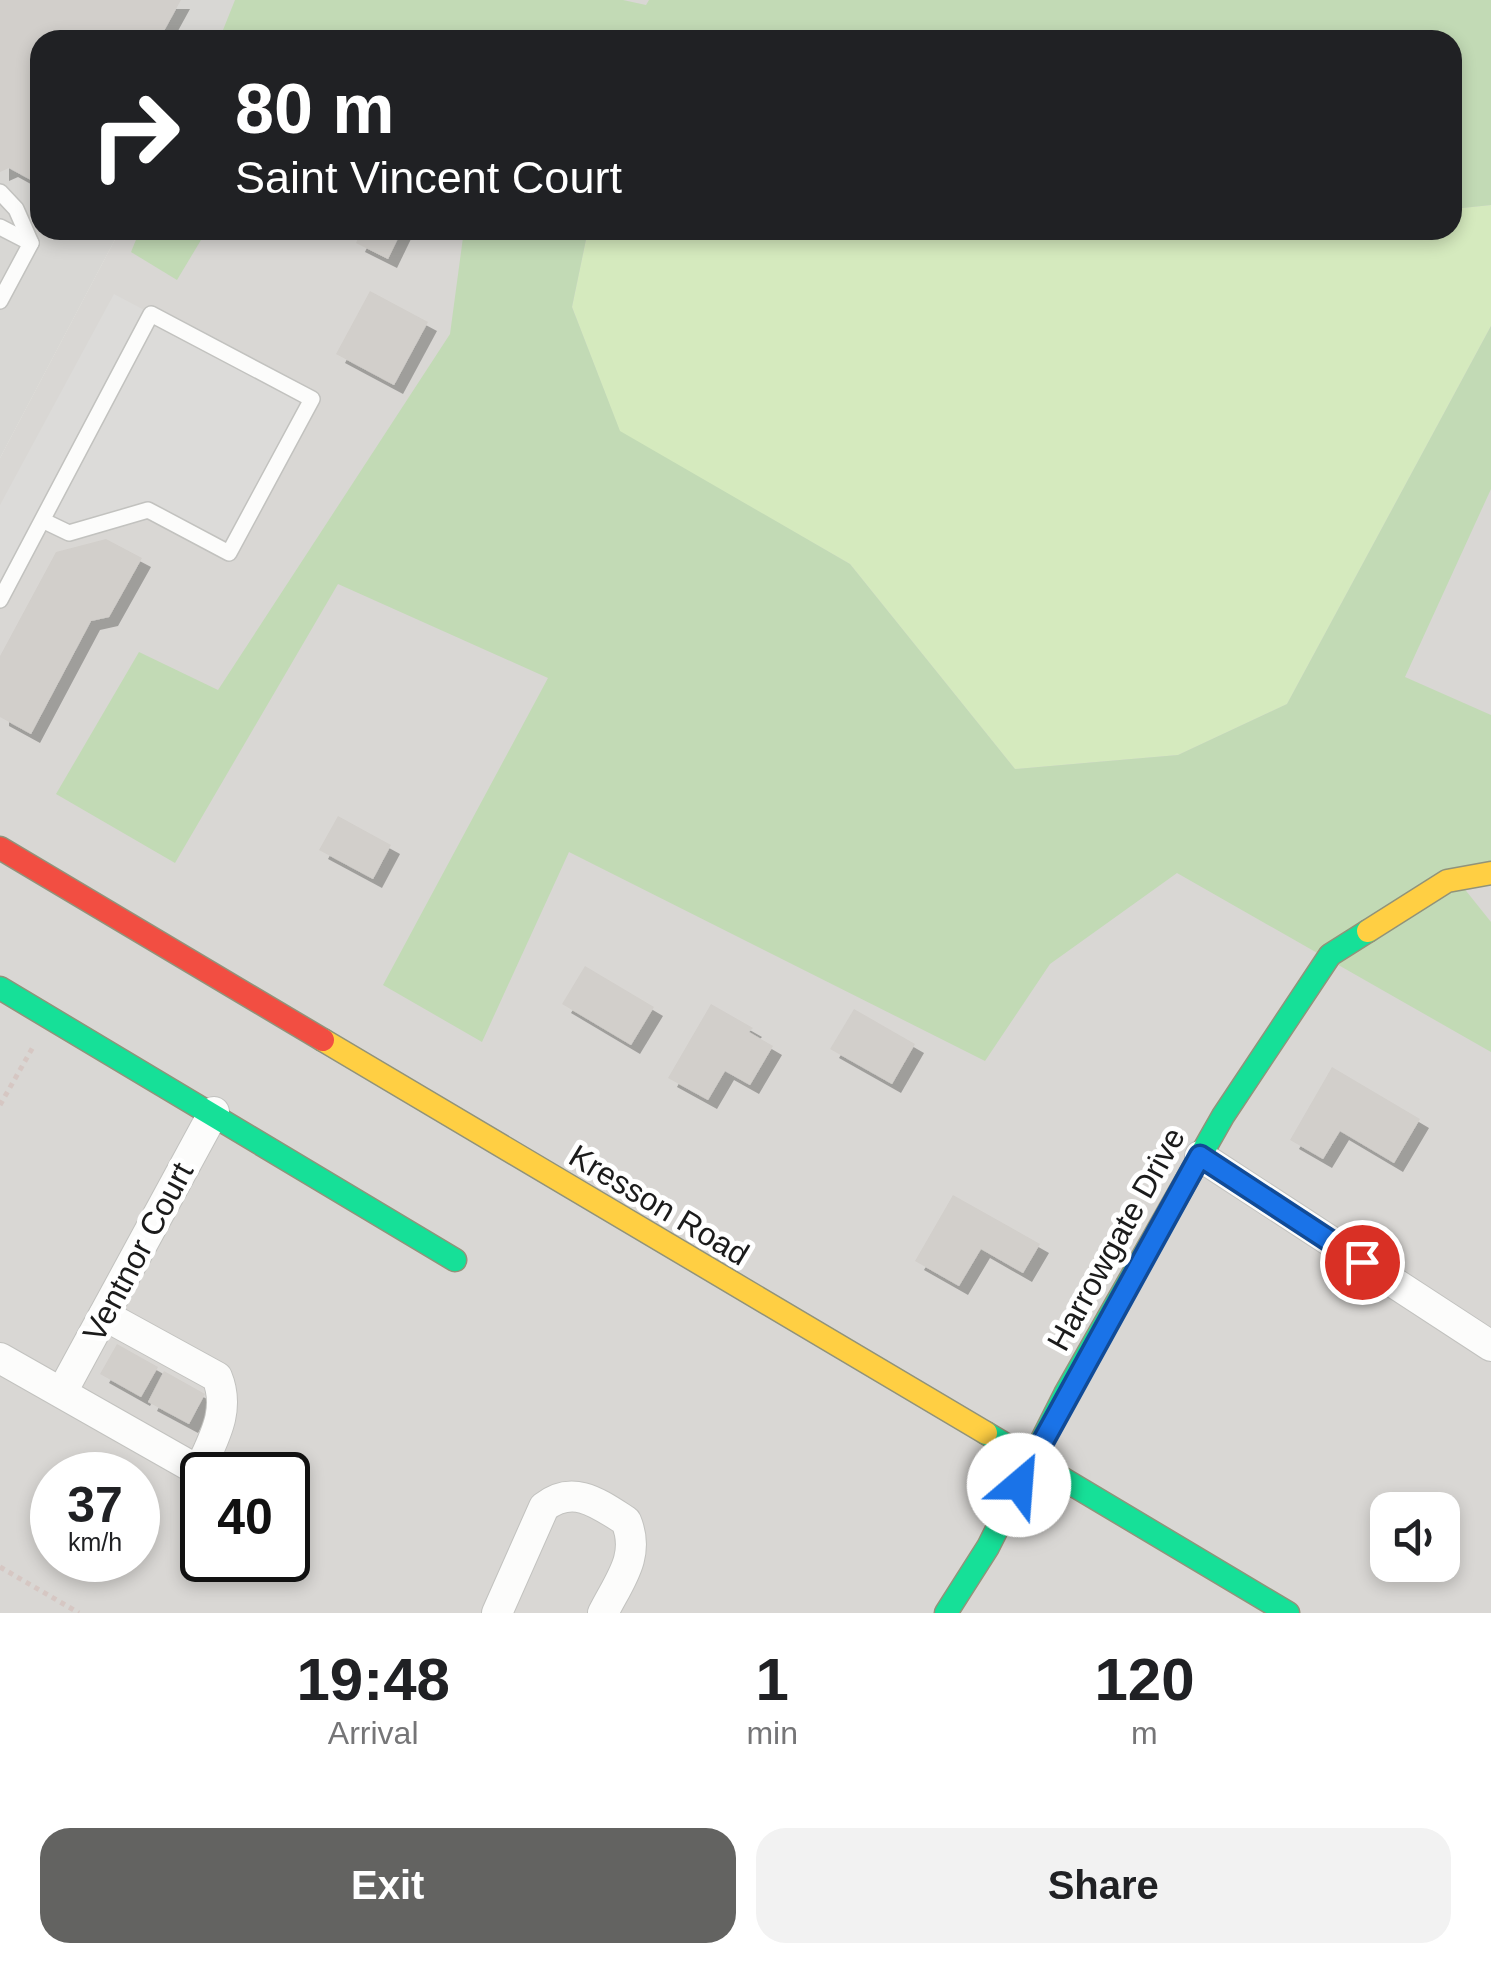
<!DOCTYPE html>
<style>
:root{--surface:#fff;--page:#f2f2f2;--text:#202124;--muted:#757577;--accent:#636361}
body{margin:0;font-family:Helvetica,sans-serif;background:var(--page);color:var(--text);height:100vh;display:flex;flex-direction:column;font-size:38px;white-space:nowrap}
*{box-sizing:border-box;margin:0}
p{font-size:32px;color:var(--muted)}
.icon{flex:none;width:55px;height:55px;fill:none;stroke:currentColor;stroke-width:2;stroke-linecap:round;stroke-linejoin:round}
.map{position:relative;height:1613px;overflow:hidden}
.details{display:flex;flex-direction:column;background:var(--surface);flex:1}
.details>*{flex:none}
.banner{position:absolute;left:30px;top:30px;width:1432px;height:210px;border-radius:30px;box-shadow:0 5px 15px #0003;background:#202124;color:#fff;overflow:hidden}
.fabs{position:absolute;left:1370px;top:1492px;display:grid;gap:20px}
.fabs a{display:grid;place-items:center;width:90px;height:90px;border-radius:20px;background:var(--surface);box-shadow:0 5px 15px #0003;font-size:50px}
.speed{position:absolute;left:30px;top:1452px;display:flex;gap:20px;font-size:50px;font-weight:700;text-align:center}
.speed>*{display:grid;place-content:center;width:130px;height:130px;border-radius:50%;background:var(--surface);box-shadow:0 5px 15px #0003;line-height:1}
.speed small{font-size:25px;font-weight:400}
.speed .limit{border:5px solid #111;border-radius:15px;background:#fff;color:#111}
.pin{position:absolute;display:grid;place-items:center;width:85px;height:85px;color:#fff;margin:-42px;border:5px solid #fff;border-radius:50%;box-shadow:0 2px 10px #0007}
.me{position:absolute;width:110px;margin:-55px;rotate:27deg;stroke-linejoin:round;filter:drop-shadow(0 0 8px #0008)}
.turn{display:flex;align-items:center;gap:35px;height:210px;padding:0 40px;font-size:45px}
.turn .icon{width:130px;height:130px;stroke-width:2.5}
.turn b{display:block;font-size:70px;line-height:85px}
.eta{display:flex;justify-content:space-evenly;align-items:center;height:170px;text-align:center}
.eta b{font-size:60px;font-weight:800;line-height:70px}
.primary-button{display:flex;gap:20px;margin-top:auto;padding:20px 40px}
.primary-button a{flex:1;height:115px;border-radius:30px;background:var(--accent);color:#fff;font-size:40px;font-weight:800;line-height:115px;text-align:center}
.primary-button a+a{background:var(--page);color:var(--text)}
.map>svg:first-child{display:block}
.residential{fill:#d9d7d4;fill-rule:evenodd}
.religious{fill:#d8d7d4}
.grass{fill:#d5eabe}
.forest{fill:#c2dab5}
.parking{fill:#dcdbd9}
.building{fill:#d2cfcb;filter:url(#shadow)}
.lines{fill:none;stroke-linecap:round;stroke-linejoin:round}
.lane-casing{stroke:#c2c2bf;stroke-width:18}
.street-casing{stroke:#c2c2bf;stroke-width:32}
.fast-casing{stroke:#91937a;stroke-width:25}
.slow-casing{stroke:#91937a;stroke-width:25}
.jam-casing{stroke:#91937a;stroke-width:25}
.path{stroke:#d6c7c3;stroke-width:5;stroke-dasharray:5 5;stroke-linecap:butt}
.lane{stroke:#fcfcfb;stroke-width:15}
.street{stroke:#fcfcfb;stroke-width:30}
.fast{stroke:#16e098;stroke-width:22}
.slow{stroke:#ffcf43;stroke-width:22}
.jam{stroke:#f24e42;stroke-width:22}
.route-casing{stroke:#114b97;stroke-width:25}
.route{stroke:#1a73e8;stroke-width:18}
.labels{text-anchor:middle;dominant-baseline:central;stroke-width:10;stroke-linejoin:round;paint-order:stroke}
.street-label{font-size:32px;fill:#1b1b1b;stroke:#fff}
</style>
<div class="map">
<svg width="1491" height="1613" viewBox="0 0 1491 1613">
<defs>
<filter id="shadow"><feDropShadow dx="9" dy="9" stdDeviation="0" flood-color="#0004"/></filter>
</defs>
<rect width="100%" height="100%" fill="#eae8e2"/>
<path class="residential" d="M240,0H1491V1613H0V458L120,230H1452V40ZM52,1475H138V1560H52ZM202,1475H288V1560H202ZM1388,1510H1442V1565H1388Z"/>
<polygon class="religious" points="0,0 240,0 219,40 40,40 40,230 120,230 0,458"/>
<polygon class="grass" points="1491,205 1491,326 1287,704 1178,755 1015,769 850,564 620,432 572,307 588,230 1452,230 1453,209"/>
<g class="forest">
<polygon points="235,0 623,0 646,5 649,0 1491,0 1491,205 1453,209 1452,40 219,40"/>
<polygon points="140,230 207,230 177,280 131,252"/>
<polygon points="464,230 588,230 572,307 620,431 850,564 1015,769 1178,755 1287,704 1491,326 1491,489 1405,677 1491,715 1491,871 1455,877 1491,922 1491,1052 1177,873 1050,964 985,1061 569,852 482,1042 383,985 548,678 338,584 175,863 56,794 139,652 218,690 450,334"/>
</g>
<polygon class="parking" points="114,294 312,399 229,553 148,510 69,533 44,521 0,600 0,505"/>
<g class="building">
<polygon points="0,0 181,0 159,40 40,40 40,185 9,168 0,172"/>
<polygon points="362,230 402,230 388,259 356,243"/>
<polygon points="370,291 428,322 394,385 336,354"/>
<polygon points="106,539 142,558 109,617 91,621 31,734 0,717 0,656 56,552"/>
<polygon points="338,816 391,845 373,879 319,850"/>
<polygon points="585,966 654,1007 631,1045 562,1004"/>
<polygon points="711,1004 753,1028 749,1032 773,1046 750,1085 725,1071 708,1100 668,1078"/>
<polygon points="854,1009 915,1044 892,1084 830,1049"/>
<polygon points="1332,1067 1420,1119 1394,1163 1340,1131 1323,1159 1290,1140"/>
<polygon points="953,1195 1040,1244 1023,1273 981,1249 959,1286 915,1261"/>
<polygon points="117,1344 158,1367 141,1397 100,1374"/>
<polygon points="164,1371 205,1394 189,1424 148,1402"/>
</g>
<g class="lines">
<g class="lane-casing">
<g id="lane">
<polyline points="0,192 16,209 31,243"/>
<polyline points="0,227 31,243 0,301"/>
<polyline points="0,600 151,314 312,399 229,553 148,510 69,533 44,521"/>
</g>
</g>
<g class="street-casing">
<g id="street">
<polyline points="1200,1156 1491,1346"/>
<path d="M0,1358L199,1471C213,1439 231,1411 217,1377L104,1315"/>
<polyline points="62,1392 214,1112"/>
<path d="M497,1613L544,1507C573,1484 598,1503 626,1521C641,1556 619,1581 603,1613"/>
</g>
</g>
<g class="fast-casing">
<g id="fast">
<polyline points="0,988 455,1260"/>
<polyline points="986,1433 1288,1613"/>
<polyline points="946,1613 988,1547 1065,1394 1223,1116 1330,955 1368,931"/>
</g>
</g>
<g class="slow-casing">
<g id="slow">
<polyline points="1368,931 1447,881 1491,873"/>
<polyline points="323,1040 986,1433"/>
</g>
</g>
<g class="jam-casing">
<polyline id="jam" points="0,848 323,1040"/>
</g>
<g class="path">
<polyline points="0,1105 33,1047"/>
<polyline points="0,1567 79,1613"/>
</g>
<use href="#lane" class="lane"/>
<use href="#street" class="street"/>
<use href="#fast" class="fast"/>
<use href="#slow" class="slow"/>
<use href="#jam" class="jam"/>
</g>
<g class="lines">
<g class="route-casing">
<polyline id="route" points="1019,1485 1200,1156 1362,1262"/>
</g>
<use href="#route" class="route"/>
</g>
<g class="labels">
<g class="street-label">
<text transform="translate(659 1205) rotate(31)">Kresson Road</text>
<text transform="translate(1116 1239) rotate(-61)">Harrowgate Drive</text>
<text transform="translate(138 1252) rotate(-62)">Ventnor Court</text>
</g>
</g>
</svg>
<div class="fabs">
<a><svg class="icon" aria-label="sound" viewBox="0 0 24 24"><path d="M4 9h4l5-4v14l-5-4H4zM17 9q2 3 0 6"/></svg></a>
</div>
<div class="speed"><div>37<small>km/h</small></div><div class="limit">40</div></div>
<div class="pin" style="left:1362px;top:1262px;background:#d93025"><svg class="icon" aria-label="arrive" viewBox="0 0 24 24"><path d="M6 21V4h12l-3 4 3 4H6"/></svg></div>
<svg class="me" style="left:1019px;top:1485px" viewBox="-20 -20 40 40"><circle r="19" fill="#fff"/><path d="M0-13L10 11 0 6-10 11z" fill="#1a73e8"/></svg>
<div class="banner">
<div class="turn"><svg class="icon" aria-label="right" viewBox="0 0 24 24"><path d="M7 20v-9h11M14 6l5 5-5 5"/></svg><div><b>80 m</b>Saint Vincent Court</div></div>
</div>
</div>
<section class="details">
<div class="eta">
<div><b>19:48</b><p>Arrival</p></div>
<div><b>1</b><p>min</p></div>
<div><b>120</b><p>m</p></div>
</div>
<div class="primary-button"><a>Exit</a><a>Share</a></div>
</section>
